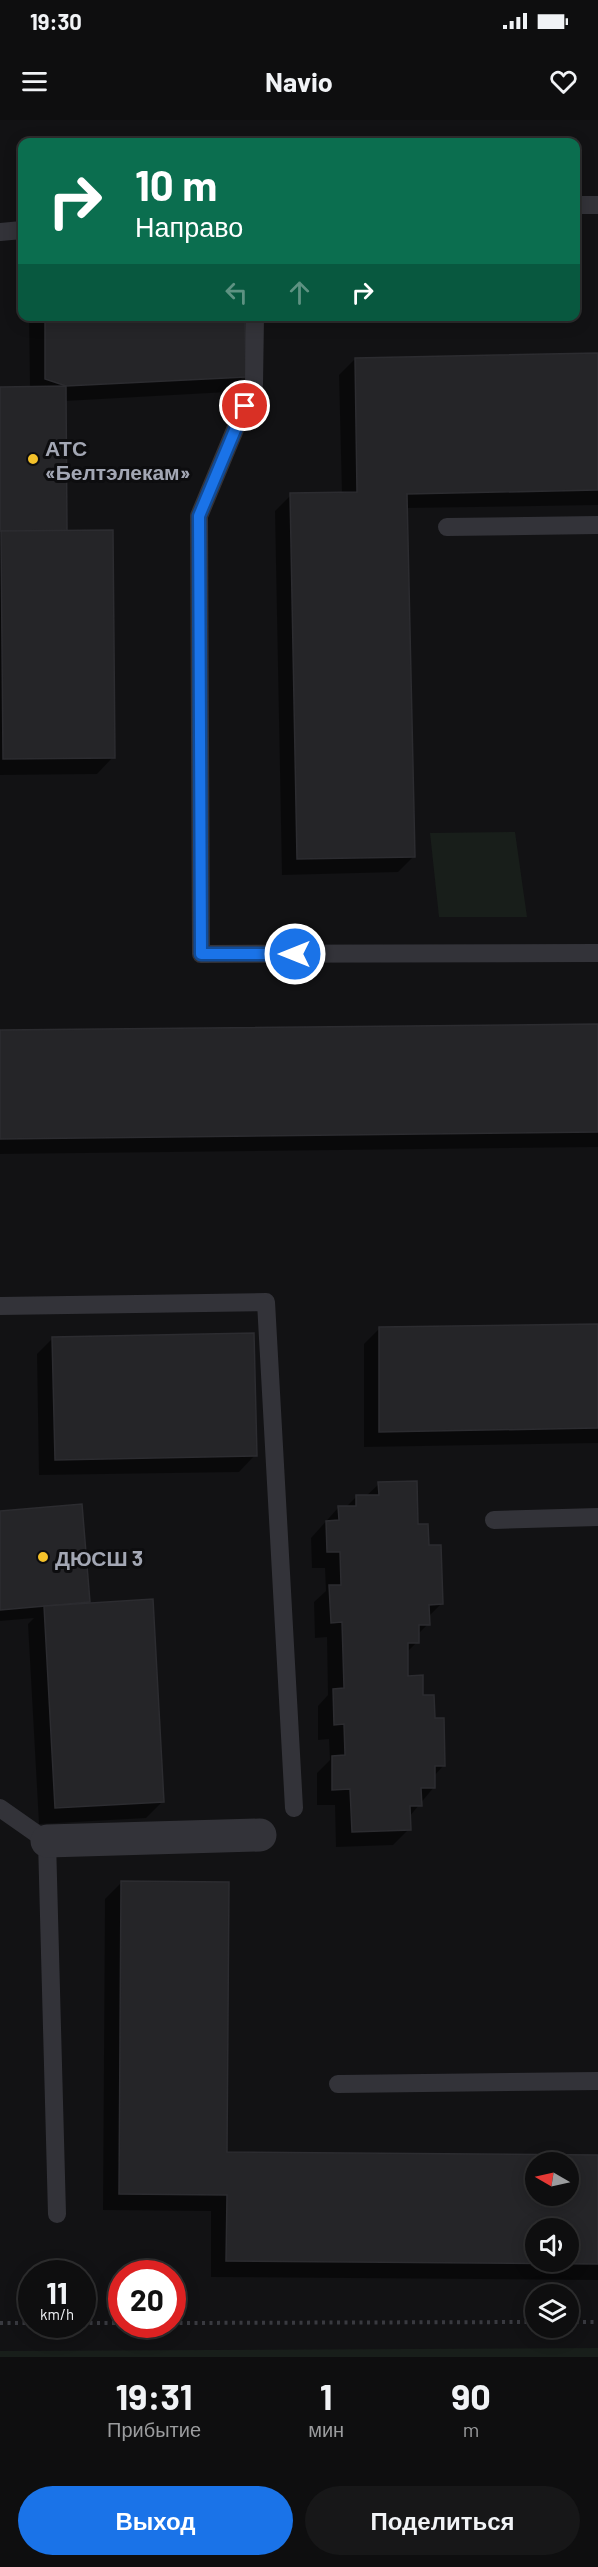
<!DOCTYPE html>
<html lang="ru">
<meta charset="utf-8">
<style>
:root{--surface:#0e0e0f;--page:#171718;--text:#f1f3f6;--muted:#9b9c9e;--line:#2e2e2f;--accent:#1a73e8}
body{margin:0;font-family:Barlow,sans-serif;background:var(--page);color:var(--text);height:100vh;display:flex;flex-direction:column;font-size:22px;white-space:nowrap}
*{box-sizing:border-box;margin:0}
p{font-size:20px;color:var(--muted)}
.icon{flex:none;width:33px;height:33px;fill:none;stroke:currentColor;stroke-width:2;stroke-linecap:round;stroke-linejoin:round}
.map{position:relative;height:2237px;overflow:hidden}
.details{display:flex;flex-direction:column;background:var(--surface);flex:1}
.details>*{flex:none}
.top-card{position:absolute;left:18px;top:18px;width:562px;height:183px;border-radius:12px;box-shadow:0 3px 15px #0003,0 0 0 2px var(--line);background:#0b6e4f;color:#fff;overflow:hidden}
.needle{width:39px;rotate:279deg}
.fabs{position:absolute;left:525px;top:2032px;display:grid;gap:12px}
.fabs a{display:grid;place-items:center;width:54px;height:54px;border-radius:50%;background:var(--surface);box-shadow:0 3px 15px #0003,0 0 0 2px var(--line);font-size:30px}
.speed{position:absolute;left:18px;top:2140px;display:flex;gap:12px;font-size:30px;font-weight:700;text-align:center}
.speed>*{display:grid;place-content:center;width:78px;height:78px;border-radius:50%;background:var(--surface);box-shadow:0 3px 15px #0003,0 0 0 2px var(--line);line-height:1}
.speed small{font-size:15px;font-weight:400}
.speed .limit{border:9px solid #d22;background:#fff;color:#111}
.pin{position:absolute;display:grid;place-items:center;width:51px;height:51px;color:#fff;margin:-26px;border:3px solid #fff;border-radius:50%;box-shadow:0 2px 6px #0007}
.me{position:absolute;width:66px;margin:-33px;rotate:270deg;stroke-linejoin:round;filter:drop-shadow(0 0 4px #0008)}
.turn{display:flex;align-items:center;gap:21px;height:126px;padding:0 18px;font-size:27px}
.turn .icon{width:78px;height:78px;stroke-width:2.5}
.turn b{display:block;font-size:42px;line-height:51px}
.lanes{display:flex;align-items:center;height:57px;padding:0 18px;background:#0003;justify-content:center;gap:30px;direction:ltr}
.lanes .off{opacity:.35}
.eta{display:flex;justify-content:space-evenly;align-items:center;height:102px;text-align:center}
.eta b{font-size:36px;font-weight:700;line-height:42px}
.action{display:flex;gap:12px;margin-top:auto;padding:12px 18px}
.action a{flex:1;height:69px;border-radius:36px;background:var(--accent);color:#fff;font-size:24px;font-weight:700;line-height:69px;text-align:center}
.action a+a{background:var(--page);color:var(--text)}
.status{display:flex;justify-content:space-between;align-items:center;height:42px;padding:0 30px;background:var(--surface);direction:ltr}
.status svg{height:16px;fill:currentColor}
header{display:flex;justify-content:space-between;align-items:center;height:78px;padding:0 18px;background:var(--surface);font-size:27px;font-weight:700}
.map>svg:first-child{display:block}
.green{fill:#181e1a}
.shadow{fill:#0007;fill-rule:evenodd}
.building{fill:#252528;stroke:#2c2c30;stroke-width:1.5;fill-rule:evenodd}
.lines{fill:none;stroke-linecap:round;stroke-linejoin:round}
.path{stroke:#393a40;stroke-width:4;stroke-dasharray:3 4.5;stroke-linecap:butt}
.lane{stroke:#333339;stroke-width:18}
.street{stroke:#333339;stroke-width:33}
.route-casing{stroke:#114b97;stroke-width:15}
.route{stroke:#1a73e8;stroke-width:10}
.poi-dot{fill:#f4c12a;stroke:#0d0d0f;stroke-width:2}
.labels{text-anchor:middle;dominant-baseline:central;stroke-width:6;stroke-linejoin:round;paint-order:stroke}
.poi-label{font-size:21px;font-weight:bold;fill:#a3a7b4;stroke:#0d0d0f;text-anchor:start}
</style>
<div class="status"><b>19:30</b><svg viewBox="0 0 49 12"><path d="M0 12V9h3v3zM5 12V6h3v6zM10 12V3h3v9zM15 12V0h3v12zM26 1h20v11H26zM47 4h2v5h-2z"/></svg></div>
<header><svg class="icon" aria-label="menu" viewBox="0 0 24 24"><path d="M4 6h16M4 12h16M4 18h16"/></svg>Navio<svg class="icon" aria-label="heart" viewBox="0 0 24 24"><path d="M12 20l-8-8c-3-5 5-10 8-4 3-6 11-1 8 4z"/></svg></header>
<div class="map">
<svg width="598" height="2237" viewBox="0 0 598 2237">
<rect width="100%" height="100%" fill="#121214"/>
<g class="green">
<polygon points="515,712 527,797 439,797 430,713"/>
<polygon points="598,2228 598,2237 0,2237 0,2231"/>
</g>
<g class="shadow">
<polygon points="29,196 244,196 244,256 228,272 65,281 65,410 113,637 97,654 0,655 0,268 30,268"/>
<polygon points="598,234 598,385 406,388 414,736 398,752 282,755 275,391 291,375 342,374 339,255 355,239"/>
<polygon points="598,905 598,1027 0,1034 0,912"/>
<polygon points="598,1205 598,1323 364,1327 364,1224 379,1209"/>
<polygon points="53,1218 255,1335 239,1352 39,1355 37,1234"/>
<polygon points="379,1364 416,1406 428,1426 441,1484 428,1497 428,1504 417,1515 417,1522 406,1533 407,1557 422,1577 434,1600 444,1645 434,1656 434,1667 409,1697 409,1709 393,1725 336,1727 335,1685 317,1685 317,1653 330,1640 329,1619 318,1620 318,1586 328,1575 327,1517 315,1518 314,1482 326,1471 325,1448 312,1448 311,1418 338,1388 345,1388 357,1376 366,1376"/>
<polygon points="0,1393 88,1481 85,1485 162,1682 146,1698 39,1704 28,1504 34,1498 0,1501"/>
<path d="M121,1763L226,2033L598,2036V2160L211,2157V2091L103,2090L105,1779ZM536,2043H568V2076H536ZM536,2109H568V2142H536Z"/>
</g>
<g class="building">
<polygon points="45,196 245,196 246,257 66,266 45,259"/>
<polygon points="598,233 598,370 407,374 415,737 297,739 290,373 357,372 355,238"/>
<polygon points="66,266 67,411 0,411 0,267"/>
<polygon points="113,410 115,638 3,639 1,411"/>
<polygon points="598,904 598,1012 0,1019 0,910"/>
<polygon points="598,1204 598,1308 379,1312 379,1207"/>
<polygon points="254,1213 257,1336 55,1340 52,1217"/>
<polygon points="417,1361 418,1404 428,1404 429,1425 441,1425 443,1484 429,1485 430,1505 419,1505 419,1523 408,1523 408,1556 423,1555 423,1575 434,1575 435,1598 444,1598 445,1646 435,1646 435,1668 421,1668 422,1686 410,1686 411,1710 352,1712 350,1669 332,1670 332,1636 345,1635 344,1604 334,1605 333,1569 344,1568 342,1502 331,1503 329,1465 341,1465 340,1432 327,1432 326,1401 339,1400 338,1386 356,1386 356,1375 379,1375 378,1362"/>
<polygon points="82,1384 90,1482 0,1490 0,1391"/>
<polygon points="153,1479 164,1682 55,1688 44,1486"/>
<path d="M121,1761L229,1762L227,2032L598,2035V2144L226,2141L227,2075L119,2074ZM536,2043H568V2076H536ZM536,2109H568V2142H536Z"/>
</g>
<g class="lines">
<g class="path">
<polyline points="568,2202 598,2202"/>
<polyline points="0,2203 32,2203"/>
<polyline points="82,2203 122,2203"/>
<polyline points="172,2203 536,2202"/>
</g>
<g class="lane">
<polyline points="576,85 598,85"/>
<polyline points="0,112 22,110"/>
<polyline points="255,196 254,264 199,396 201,834 598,833"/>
<polyline points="447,407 598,405"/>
<polyline points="0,1186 266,1182 294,1688"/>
<polyline points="494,1400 598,1397"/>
<polyline points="0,1688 47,1721 57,2094"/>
<polyline points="338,1964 598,1961"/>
</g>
<polyline class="street" points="47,1721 260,1715"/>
</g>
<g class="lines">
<g class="route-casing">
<polyline id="route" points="245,286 199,396 201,834 295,834"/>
</g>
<use href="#route" class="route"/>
</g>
<g class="poi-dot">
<circle cx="33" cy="339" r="6"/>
<circle cx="43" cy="1437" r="6"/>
</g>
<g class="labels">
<g class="poi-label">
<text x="45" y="327">АТС<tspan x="45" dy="24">«Белтэлекам»</tspan></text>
<text x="55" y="1437">ДЮСШ 3</text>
</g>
</g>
</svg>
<div class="fabs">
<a><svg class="needle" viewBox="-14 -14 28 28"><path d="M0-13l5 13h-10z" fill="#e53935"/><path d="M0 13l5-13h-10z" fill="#9b9c9e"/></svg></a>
<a><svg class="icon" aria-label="sound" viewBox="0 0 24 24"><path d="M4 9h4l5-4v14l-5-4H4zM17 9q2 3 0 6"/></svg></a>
<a><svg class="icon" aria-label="layers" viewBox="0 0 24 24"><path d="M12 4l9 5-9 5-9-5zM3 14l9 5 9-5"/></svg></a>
</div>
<div class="speed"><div>11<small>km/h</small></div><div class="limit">20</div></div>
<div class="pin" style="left:245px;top:286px;background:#d93025"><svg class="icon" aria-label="arrive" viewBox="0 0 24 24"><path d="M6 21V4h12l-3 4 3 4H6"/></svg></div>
<svg class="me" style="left:295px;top:834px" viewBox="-20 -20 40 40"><circle r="17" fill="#1a73e8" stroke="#fff" stroke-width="3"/><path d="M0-11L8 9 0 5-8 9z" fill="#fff"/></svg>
<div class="top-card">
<div class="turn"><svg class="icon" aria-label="right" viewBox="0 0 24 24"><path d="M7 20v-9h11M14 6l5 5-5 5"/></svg><div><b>10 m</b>Направо</div></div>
<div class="lanes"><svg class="icon off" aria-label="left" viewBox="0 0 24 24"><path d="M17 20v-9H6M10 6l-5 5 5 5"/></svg><svg class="icon off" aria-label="ahead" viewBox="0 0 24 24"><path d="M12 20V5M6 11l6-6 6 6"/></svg><svg class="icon" aria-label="right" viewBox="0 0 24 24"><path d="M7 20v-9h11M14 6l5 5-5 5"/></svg></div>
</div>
</div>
<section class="details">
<div class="eta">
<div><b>19:31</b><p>Прибытие</p></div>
<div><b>1</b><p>мин</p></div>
<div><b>90</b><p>m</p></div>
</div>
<div class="action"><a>Выход</a><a>Поделиться</a></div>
</section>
